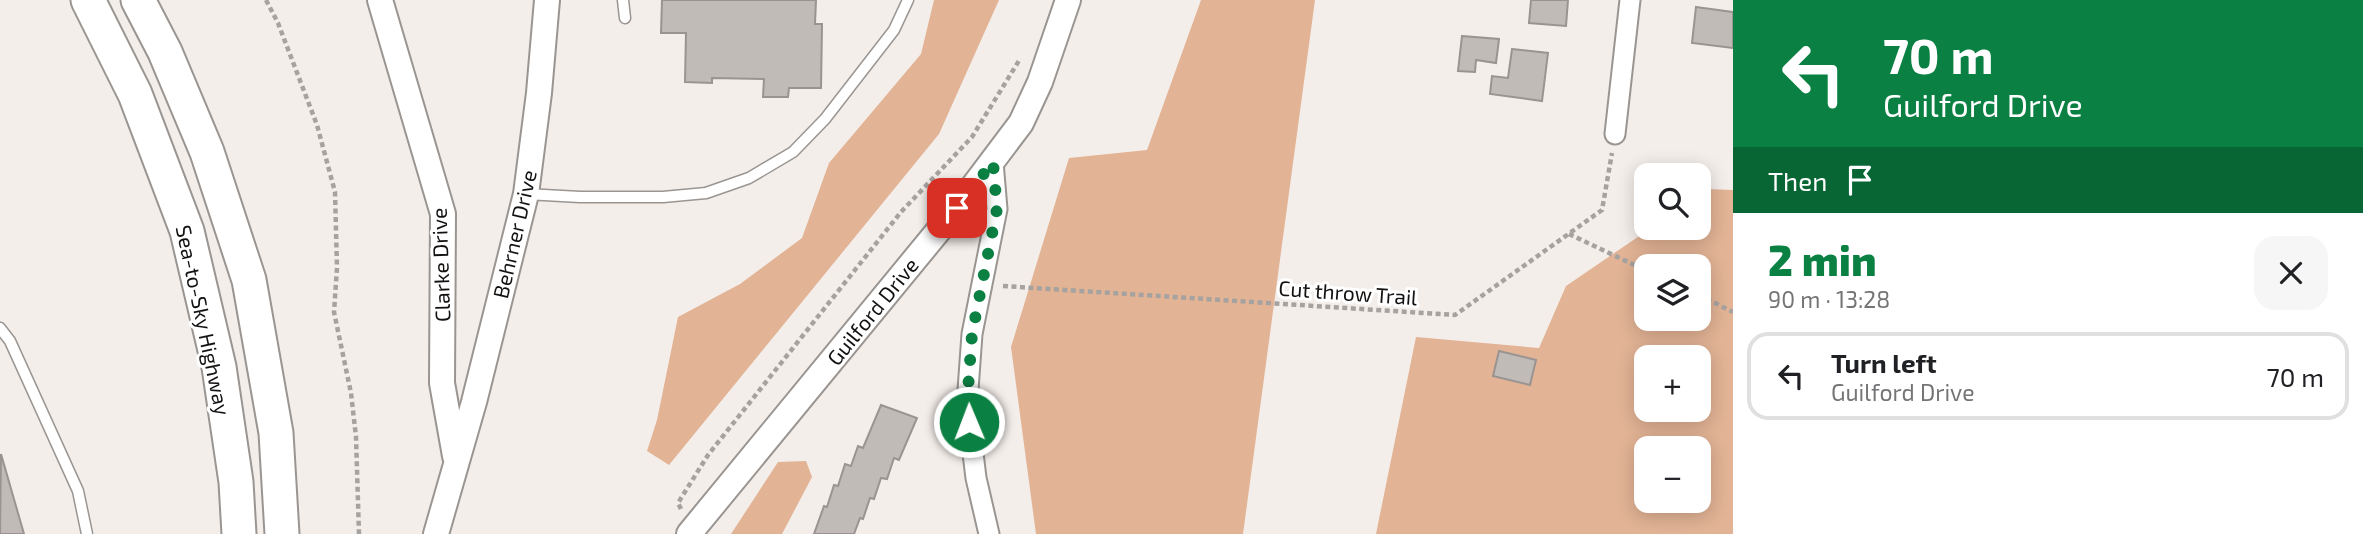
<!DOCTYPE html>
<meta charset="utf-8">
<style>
:root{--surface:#fff;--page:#f6f6f6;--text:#202124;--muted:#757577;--line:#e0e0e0;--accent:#0b8043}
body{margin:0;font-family:"Exo 2",sans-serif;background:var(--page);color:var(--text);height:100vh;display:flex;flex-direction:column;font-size:26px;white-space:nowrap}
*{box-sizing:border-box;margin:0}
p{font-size:23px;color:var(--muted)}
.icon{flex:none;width:38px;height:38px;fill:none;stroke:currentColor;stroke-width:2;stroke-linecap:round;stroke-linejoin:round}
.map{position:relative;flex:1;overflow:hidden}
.details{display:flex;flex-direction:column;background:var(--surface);width:630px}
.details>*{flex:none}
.hud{background:#0b8043;color:#fff;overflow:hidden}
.controls{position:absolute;left:1634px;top:163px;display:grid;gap:14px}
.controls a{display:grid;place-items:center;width:77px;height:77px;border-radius:14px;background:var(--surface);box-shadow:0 4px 18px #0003;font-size:35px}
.pin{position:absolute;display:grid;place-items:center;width:60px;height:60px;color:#fff;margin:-30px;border-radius:14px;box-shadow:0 4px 10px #0006}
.me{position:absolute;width:77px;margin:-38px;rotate:359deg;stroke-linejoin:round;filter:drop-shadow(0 0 5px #0008)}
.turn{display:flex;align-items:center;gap:24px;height:147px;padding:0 35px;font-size:32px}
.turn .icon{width:91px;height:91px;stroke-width:2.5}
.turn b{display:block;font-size:49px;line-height:60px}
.then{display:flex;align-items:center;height:66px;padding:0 35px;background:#0003;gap:14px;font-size:26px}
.round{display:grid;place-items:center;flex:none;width:74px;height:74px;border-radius:21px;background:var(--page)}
.headline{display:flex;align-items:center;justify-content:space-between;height:119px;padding:0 35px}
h1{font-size:42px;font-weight:800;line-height:52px;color:var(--accent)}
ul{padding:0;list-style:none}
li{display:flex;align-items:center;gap:21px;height:88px;margin:0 14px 10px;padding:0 21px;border:4px solid var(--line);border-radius:21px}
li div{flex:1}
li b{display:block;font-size:26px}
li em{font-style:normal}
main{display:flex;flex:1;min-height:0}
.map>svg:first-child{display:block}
.green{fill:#e2b395;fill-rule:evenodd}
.building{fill:#c1bbb8;stroke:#999491;stroke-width:2}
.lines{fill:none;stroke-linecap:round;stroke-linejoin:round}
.service-casing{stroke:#9a9591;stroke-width:13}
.minor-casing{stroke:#9a9591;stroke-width:23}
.tertiary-casing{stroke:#9a9591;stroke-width:28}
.trunk-casing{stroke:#9a9591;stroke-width:37}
.path{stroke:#a6a29f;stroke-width:4.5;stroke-dasharray:5 3.5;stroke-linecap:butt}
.service{stroke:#fff;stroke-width:10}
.minor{stroke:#fff;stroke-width:19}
.tertiary{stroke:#fff;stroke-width:24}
.trunk{stroke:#fff;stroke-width:33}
.route{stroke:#0b8043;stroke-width:12;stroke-dasharray:0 21.6}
.labels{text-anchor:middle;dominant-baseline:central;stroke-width:6;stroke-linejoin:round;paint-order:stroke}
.street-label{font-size:21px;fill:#141211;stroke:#fff}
</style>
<main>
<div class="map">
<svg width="1733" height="534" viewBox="0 0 1733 534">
<rect width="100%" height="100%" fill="#f4eeea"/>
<g class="green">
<polygon points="934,0 999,0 939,134 669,465 647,451 657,420 678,317 740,284 802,238 829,163 921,54"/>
<polygon points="1201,0 1315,0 1243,534 1036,534 1011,347 1069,158 1147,150"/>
<path d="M1707,189L1733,190V534H1376L1416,337L1539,348L1566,286L1651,228H1699V194ZM1647,266H1699V318H1647ZM1647,357H1699V410H1647ZM1647,448H1699V500H1647Z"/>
<polygon points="806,461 812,477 782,534 731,534 778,462"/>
</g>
<g class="building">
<polygon points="662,0 816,0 815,24 822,24 821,88 789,88 788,97 763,97 764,79 712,78 712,83 685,82 686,33 661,33"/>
<polygon points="1531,0 1568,0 1566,26 1529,23"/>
<polygon points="1696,7 1733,12 1733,48 1692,43"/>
<polygon points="1462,36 1499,39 1496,63 1476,60 1475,72 1458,71"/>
<polygon points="1512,49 1548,53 1542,101 1490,94 1492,76 1508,78"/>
<polygon points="1499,351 1536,360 1530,385 1493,376"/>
<polygon points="881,405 917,418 899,460 894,458 887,479 881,478 874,499 870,498 863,519 860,518 854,534 814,534 824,506 827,507 834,485 838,486 845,464 851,466 858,446 863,448"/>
<polygon points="1,454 24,534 0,534"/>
</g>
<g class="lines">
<g class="service-casing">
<g id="service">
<polyline points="623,0 625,18"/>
<polyline points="526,194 580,197 663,197 706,193 749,178 793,152 825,119 894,30 908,0"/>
<polyline points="0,328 10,341 78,491 87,534"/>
</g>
</g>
<g class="minor-casing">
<g id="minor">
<polyline points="1615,134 1630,0"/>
<polyline points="989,534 976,478 967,404 972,334 997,209 993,162"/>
</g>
</g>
<g class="tertiary-casing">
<g id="tertiary">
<polyline points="380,0 443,214 442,383 455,456"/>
<polyline points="436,534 474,402 526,194 539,93 547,0"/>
<polyline points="689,534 957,208 1021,123 1040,82 1068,0"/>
</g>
</g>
<g class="trunk-casing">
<g id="trunk">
<polyline points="88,0 135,94 187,231 219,367 236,482 239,534"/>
<polyline points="138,0 165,52 207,152 249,280 276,433 282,534"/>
</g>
</g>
<g class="path">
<polyline points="266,0 278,23 317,125 335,192 337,268 334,312 351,393 356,437 359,534"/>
<polyline points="1569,234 1647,271"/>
<polyline points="1003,286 1455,315 1602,210 1612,153"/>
<polyline points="1699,295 1733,312"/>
<polyline points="681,509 678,503 708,455 901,212 972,137 1020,59"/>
</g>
<use href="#service" class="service"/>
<use href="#minor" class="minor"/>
<use href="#tertiary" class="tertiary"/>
<use href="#trunk" class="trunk"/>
</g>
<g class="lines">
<polyline class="route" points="957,208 993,162 997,209 972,334 967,404 969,422"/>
</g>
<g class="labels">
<g class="street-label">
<text transform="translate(514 234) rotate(-77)">Behrner Drive</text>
<text transform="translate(440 265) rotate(-92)">Clarke Drive</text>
<text transform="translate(1348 292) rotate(4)">Cut throw Trail</text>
<text transform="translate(872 311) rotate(-51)">Guilford Drive</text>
<text transform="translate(204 320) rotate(78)">Sea-to-Sky Highway</text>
</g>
</g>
</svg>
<div class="controls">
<a><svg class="icon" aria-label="search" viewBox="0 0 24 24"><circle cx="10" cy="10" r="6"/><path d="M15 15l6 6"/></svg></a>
<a><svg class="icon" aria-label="layers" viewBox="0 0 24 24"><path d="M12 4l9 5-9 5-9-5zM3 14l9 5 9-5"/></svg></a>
<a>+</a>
<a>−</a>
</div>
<div class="pin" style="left:957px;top:208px;background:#d93025"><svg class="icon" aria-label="arrive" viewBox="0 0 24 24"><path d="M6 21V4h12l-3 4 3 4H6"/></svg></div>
<svg class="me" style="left:969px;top:422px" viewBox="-20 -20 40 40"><circle r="17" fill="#0b8043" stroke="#fff" stroke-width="3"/><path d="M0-11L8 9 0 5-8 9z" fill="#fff"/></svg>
</div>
<section class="details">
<div class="hud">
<div class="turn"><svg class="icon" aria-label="left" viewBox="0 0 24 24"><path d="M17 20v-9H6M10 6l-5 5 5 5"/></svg><div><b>70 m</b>Guilford Drive</div></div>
<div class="then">Then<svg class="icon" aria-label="arrive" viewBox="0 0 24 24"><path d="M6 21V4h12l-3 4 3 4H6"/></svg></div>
</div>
<div class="headline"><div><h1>2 min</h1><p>90 m · 13:28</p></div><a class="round"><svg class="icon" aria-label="close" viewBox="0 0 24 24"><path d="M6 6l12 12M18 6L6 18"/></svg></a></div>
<ul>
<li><svg class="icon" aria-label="left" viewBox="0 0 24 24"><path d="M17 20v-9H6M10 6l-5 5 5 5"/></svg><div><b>Turn left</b><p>Guilford Drive</p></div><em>70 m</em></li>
</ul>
</section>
</main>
